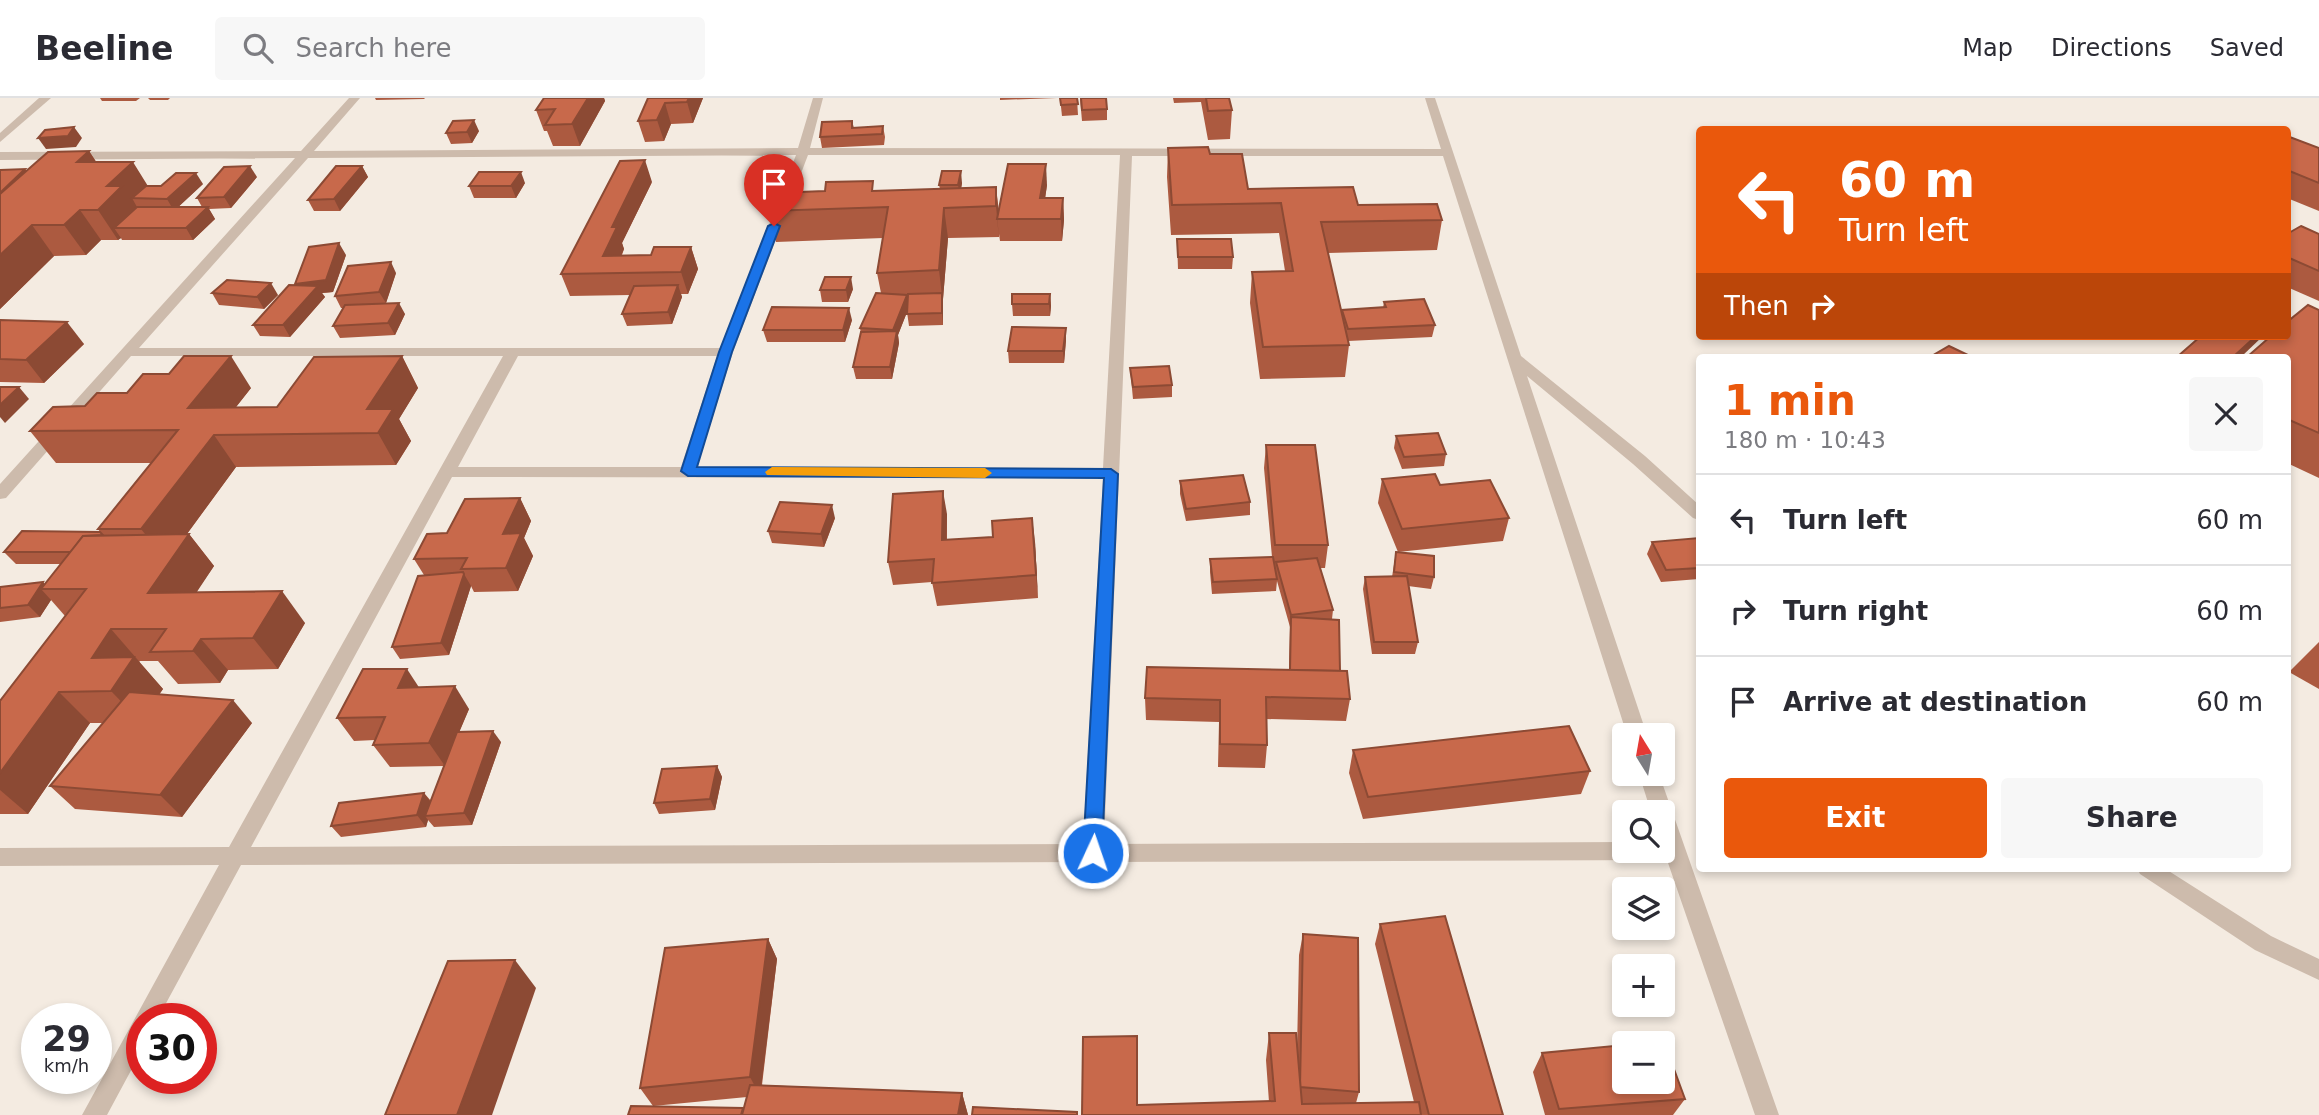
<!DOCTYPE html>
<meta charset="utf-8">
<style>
:root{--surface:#fff;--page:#f7f7f7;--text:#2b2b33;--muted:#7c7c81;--line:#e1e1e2;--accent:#ea580c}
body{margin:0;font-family:"DejaVu Sans",sans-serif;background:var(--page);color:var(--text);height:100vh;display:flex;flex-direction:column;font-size:26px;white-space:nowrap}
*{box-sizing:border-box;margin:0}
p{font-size:23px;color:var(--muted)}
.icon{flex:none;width:38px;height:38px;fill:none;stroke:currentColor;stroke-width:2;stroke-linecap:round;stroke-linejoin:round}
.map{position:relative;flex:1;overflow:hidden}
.panel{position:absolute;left:1696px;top:256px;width:595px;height:518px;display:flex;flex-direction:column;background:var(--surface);border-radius:7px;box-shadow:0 4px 10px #0003}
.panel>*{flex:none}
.top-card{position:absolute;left:1696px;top:28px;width:595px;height:214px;border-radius:7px;box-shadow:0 4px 10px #0003;background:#ea580c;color:#fff;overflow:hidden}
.needle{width:46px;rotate:349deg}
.fabs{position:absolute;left:1612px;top:625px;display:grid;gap:14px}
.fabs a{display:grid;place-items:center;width:63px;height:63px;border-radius:7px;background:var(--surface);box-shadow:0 4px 10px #0003;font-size:35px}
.speed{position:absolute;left:21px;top:905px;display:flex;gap:14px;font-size:35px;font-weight:700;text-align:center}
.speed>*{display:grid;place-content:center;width:91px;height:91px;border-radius:50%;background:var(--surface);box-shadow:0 4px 10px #0003;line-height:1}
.speed small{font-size:18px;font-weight:400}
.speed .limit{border:10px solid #d22;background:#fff;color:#111}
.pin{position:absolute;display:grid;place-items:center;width:60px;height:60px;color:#fff;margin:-72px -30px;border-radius:50% 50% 50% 0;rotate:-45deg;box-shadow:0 0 7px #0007}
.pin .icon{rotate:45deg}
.me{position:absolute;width:77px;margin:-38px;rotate:3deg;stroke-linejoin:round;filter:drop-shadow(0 0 5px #0008)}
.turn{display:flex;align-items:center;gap:24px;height:147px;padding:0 28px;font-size:32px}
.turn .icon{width:91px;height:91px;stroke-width:2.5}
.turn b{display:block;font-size:49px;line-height:60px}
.then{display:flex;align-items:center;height:66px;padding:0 28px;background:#0003;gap:14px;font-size:26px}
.round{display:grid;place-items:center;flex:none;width:74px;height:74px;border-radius:7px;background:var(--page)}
.head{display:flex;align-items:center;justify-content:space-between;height:119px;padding:0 28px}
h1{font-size:42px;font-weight:700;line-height:52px;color:var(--accent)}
.action{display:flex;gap:14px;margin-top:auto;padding:14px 28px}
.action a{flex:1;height:80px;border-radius:7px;background:var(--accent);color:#fff;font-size:28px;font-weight:700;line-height:80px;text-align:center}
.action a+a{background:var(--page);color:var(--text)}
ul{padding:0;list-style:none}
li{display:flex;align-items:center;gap:21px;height:91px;padding:0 28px;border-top:2px solid var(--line)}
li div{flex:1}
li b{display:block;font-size:26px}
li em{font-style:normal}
header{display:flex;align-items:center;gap:42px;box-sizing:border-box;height:98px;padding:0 35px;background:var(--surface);border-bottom:2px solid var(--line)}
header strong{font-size:33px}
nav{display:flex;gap:38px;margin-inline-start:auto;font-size:24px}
.search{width:490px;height:63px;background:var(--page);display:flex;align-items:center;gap:18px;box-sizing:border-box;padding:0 24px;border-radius:7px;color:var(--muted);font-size:26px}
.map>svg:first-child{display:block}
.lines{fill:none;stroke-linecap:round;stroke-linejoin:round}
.minor{fill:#cdbbac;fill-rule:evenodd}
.wall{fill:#ac5a40}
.shaded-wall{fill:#8c4a34}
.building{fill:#c8694b;stroke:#8c4a34;stroke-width:2}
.route{fill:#1a73e8;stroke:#114b97;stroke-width:2}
.slow{fill:#f59e0b}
</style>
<header>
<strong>Beeline</strong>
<div class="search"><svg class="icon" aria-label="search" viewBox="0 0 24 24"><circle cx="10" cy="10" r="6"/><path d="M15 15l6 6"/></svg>Search here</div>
<nav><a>Map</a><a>Directions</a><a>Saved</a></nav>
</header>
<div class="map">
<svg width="2319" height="1017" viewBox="0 0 2319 1017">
<rect width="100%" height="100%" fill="#f4ebe1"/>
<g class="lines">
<g class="minor">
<polygon points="39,0 51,0 0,44 0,35"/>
<path d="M349,0H360L314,53L798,50L813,0H823L810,50L1441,51L1425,0H1435L1521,258L1645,358L1699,407V422L1693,420L1633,366L1527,278L1647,637H1627L1443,58H1132L1104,746L1624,744V752H1662V714H1651L1639,676H1659L1779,1017H1755L1667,762L241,767L158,920H142V952L107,1017H82L219,767L0,768V750L229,749L503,258H131L6,400L0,401V386L295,60L0,62V54L301,53ZM796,57L721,250H139L308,60ZM808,57H1120L1103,370L697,369L733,254ZM518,258H717L681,369H458ZM452,379L1103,380L1083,746L251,749Z"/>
<polygon points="2137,770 2164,770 2271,838 2319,861 2319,882 2255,852 2140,776"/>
</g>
</g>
<g class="wall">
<polygon points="100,0 140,0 136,3 102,3"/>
<polygon points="148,0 170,0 168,2 150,2"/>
<polygon points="375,0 425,0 424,1 376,2"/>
<polygon points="544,0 604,0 605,3 580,48 553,48 547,33 544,33 536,12"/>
<polygon points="648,0 703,0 693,25 671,26 664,43 645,44 638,23"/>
<polygon points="1000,0 1057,0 1000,2"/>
<polygon points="1060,0 1077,0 1078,17 1062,18"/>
<polygon points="1080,0 1107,11 1107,22 1082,23"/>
<polygon points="1173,0 1229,0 1232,12 1230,41 1208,42 1201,4 1174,5"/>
<polygon points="852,23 854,30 883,28 885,39 884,47 822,50 820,39"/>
<polygon points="479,33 472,45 451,46 446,35"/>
<polygon points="2287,38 2319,50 2319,113 2287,100"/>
<polygon points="1168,50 1210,56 1248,91 1358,107 1442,122 1437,152 1328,155 1341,215 1342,212 1383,210 1384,204 1435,227 1432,239 1348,243 1349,247 1345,279 1260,281 1250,205 1252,174 1285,173 1279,135 1171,137 1167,79"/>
<polygon points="89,53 96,64 148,88 203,86 178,109 202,109 197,100 257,79 231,110 209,111 215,121 193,142 122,142 121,140 118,142 101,142 86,157 54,158 0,211 0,72 25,71 26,73"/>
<polygon points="362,68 368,79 340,113 314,113 308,102"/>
<polygon points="652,84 622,145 624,151 622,157 651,157 691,149 698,171 688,196 681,196 682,199 672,226 627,228 622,216 630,197 570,198 561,176"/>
<polygon points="525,85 516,100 474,100 469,88"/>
<polygon points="962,85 961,90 996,89 999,114 1047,87 1045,100 1063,100 1064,122 1062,143 1000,143 999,136 999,139 948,140 943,201 943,227 909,228 907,214 898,237 899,245 892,281 856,281 853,269 861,236 860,230 881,195 877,175 883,140 776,144 768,113 875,93 940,91 939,87"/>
<polygon points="2287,136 2319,136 2319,203 2287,189"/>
<polygon points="1177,141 1233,159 1232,171 1178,171"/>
<polygon points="346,157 333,194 322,195 325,199 290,239 260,238 253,227 296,187 295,186"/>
<polygon points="396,175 386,205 405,216 395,237 340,240 333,228 344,210 341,210 335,198"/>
<polygon points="853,191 848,204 822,204 820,192"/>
<polygon points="212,195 278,197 264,211 219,207"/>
<polygon points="1050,196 1051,208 1050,218 1013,218 1012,206"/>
<polygon points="2319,212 2319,380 2287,365 2287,259"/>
<polygon points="0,222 84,246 44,285 0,284"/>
<polygon points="852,222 845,244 767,244 763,232"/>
<polygon points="1066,242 1064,265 1009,265 1008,253"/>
<polygon points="402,258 418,290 399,321 411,343 396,367 236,369 187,436 189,436 214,468 196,494 305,525 278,571 228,572 220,585 178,586 158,563 140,563 139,564 163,591 159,596 252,625 182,719 75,711 50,688 103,625 90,625 28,716 0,716 0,603 65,518 51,502 40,519 0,524 0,489 45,486 61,466 16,466 4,454 100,434 98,431 152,365 56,365 30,333 85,308 127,295 251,290 236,309 277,309"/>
<polygon points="1130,270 1172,287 1172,299 1133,301"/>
<polygon points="1396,338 1446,356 1444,368 1402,371 1394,350"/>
<polygon points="1266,347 1328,447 1325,470 1320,470 1333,512 1332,521 1340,573 1350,601 1346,623 1266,621 1267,647 1265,670 1218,669 1219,624 1146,622 1145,600 1289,572 1290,529 1277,483 1276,493 1212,496 1210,474 1210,461 1272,459 1264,370"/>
<polygon points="1382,381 1440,387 1509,420 1503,443 1398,454 1378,405"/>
<polygon points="1180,383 1250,404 1250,417 1186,423 1180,396"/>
<polygon points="520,400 531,423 524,440 533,458 518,493 474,494 471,488 449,557 400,561 392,549 424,477 414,461 447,435"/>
<polygon points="947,416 947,442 1035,444 1038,500 937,508 932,484 893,487 888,464"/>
<polygon points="835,420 824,449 772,445 768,433"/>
<polygon points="1699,440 1699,481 1661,484 1647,456 1652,444"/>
<polygon points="1396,454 1434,479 1431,491 1408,488 1418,544 1415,556 1372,556 1363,491 1365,479 1392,479"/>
<polygon points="2319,544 2319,591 2289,574"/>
<polygon points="419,589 469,611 459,634 501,644 472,727 434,729 428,722 426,729 341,739 331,728 424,695 431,703 444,668 390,669 373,647 375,642 354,643 337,620"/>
<polygon points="1353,652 1590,673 1581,696 1363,721 1349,675"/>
<polygon points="717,668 722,679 715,712 659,716 654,705"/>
<polygon points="1380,826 1503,1017 1082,1017 1137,965 1138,1007 1269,1004 1266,962 1269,935 1297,952 1299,857 1303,836 1359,994 1356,1005 1414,1004 1375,846"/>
<polygon points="768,841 777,861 762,987 962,995 968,1017 628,1017 743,1010 744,1012 747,999 653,1008 640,990"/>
<polygon points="1542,955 1685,1001 1673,1017 1545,1017 1533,974"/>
</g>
<g class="shaded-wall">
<polygon points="588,0 604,0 605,3 580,48 572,26"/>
<polygon points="689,0 703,0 693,25 687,4"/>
<polygon points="665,5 671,26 664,43 657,22"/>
<polygon points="474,22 479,33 472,45 467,34"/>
<polygon points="74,29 82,40 76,49 46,51 38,40"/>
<polygon points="89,53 109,83 77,64"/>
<polygon points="645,62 652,84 622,145 624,151 613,175 603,158 612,129"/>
<polygon points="133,64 151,93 132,100 142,118 114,130 121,140 118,142 98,112 107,88"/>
<polygon points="1046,66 1047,87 1042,122 1040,100"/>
<polygon points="250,68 257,79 231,110 224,99"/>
<polygon points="362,68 368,79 340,113 334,101"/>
<polygon points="25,71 40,92 0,95"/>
<polygon points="961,73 962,85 960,98 958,87"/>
<polygon points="521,74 525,85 516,100 511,88"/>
<polygon points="196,75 203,86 174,113 167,101"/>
<polygon points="996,89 999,119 997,121 999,139 996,108"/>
<polygon points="1063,100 1064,122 1062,143 1061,121"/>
<polygon points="208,109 215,121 193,142 186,130"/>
<polygon points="944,110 948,140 943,201 943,227 942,215 942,198 939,172"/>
<polygon points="80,112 101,142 86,157 64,127"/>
<polygon points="32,127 54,158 0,211 0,157"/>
<polygon points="339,145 346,157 333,194 322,195 325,199 290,239 283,227 302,197 295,186"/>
<polygon points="691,149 698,171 688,196 681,174"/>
<polygon points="391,164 396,175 386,205 379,194"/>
<polygon points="851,179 853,191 848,204 846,192"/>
<polygon points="271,185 278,197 264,211 257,199"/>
<polygon points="678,187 682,199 672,226 668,214"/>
<polygon points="1050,196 1051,208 1050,218 1049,206"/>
<polygon points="907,197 909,209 898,237 899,245 892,281 890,269 895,244 893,232"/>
<polygon points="399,205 405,216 395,237 388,225"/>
<polygon points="849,210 852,222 845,244 843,232"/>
<polygon points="67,224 84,246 44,285 26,262"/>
<polygon points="1066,230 1066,242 1064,265 1063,253"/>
<polygon points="2256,238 2263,238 2241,259 2233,259"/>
<polygon points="231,258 251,290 214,337 236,369 167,463 141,431 188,310"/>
<polygon points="402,258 418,290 399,321 411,343 396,367 378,335 367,311"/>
<polygon points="19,289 29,301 5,325 0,319 0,307"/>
<polygon points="943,393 947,416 946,466 942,442"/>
<polygon points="520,400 531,423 524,440 533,458 518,493 506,470 503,436"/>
<polygon points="832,407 835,420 824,449 821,436"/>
<polygon points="1032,420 1035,444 1038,500 1036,477"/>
<polygon points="189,436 214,468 175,527 148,495"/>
<polygon points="464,476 471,488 449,557 441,545"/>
<polygon points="43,484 50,491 41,491 51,502 40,519 28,507"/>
<polygon points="282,493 305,525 278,571 253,540"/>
<polygon points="111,531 163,591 141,624 111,593 92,560"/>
<polygon points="201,541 228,572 220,585 193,553"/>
<polygon points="407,571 422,594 398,590"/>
<polygon points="455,588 469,611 445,668 429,645"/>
<polygon points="59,594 90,625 28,716 0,692 0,675"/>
<polygon points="233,602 252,625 182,719 160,697"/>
<polygon points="493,633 501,644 472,727 464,715"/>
<polygon points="717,668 722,679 715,712 710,701"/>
<polygon points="424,695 433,707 425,718 428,722 426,729 417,717"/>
<polygon points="768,841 777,861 760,998 750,979"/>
<polygon points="515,862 536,890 492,1017 457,1017"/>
<polygon points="962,995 968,1017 958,1017"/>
</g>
<g class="building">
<polygon points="544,0 588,0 572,26 545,27 555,11 536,12"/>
<polygon points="648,0 689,0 687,4 665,5 657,22 638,23"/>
<polygon points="1060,0 1077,0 1078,6 1061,7"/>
<polygon points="1081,0 1106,0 1107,11 1082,12"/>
<polygon points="1206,0 1229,0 1232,12 1208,13"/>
<polygon points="474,22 467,34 446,35 453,23"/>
<polygon points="852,23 852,30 883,28 882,36 820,39 822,24"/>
<polygon points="74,29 68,38 38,40 45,32"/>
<polygon points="2287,38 2319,50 2319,85 2287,72"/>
<polygon points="1208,49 1210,56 1242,56 1248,91 1353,89 1358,107 1437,106 1442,122 1321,124 1349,247 1263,249 1252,174 1293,173 1281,105 1172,107 1168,50"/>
<polygon points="89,53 77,64 133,64 107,88 122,88 98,112 80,112 64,127 32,127 0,157 0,96 48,54"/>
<polygon points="645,62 612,129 617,129 603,158 651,157 654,149 691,149 681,174 561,176 620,63"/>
<polygon points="1008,66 1046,66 1040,100 1063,100 1061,121 997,121"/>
<polygon points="250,68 224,99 197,100 224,69"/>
<polygon points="336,68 362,68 334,101 308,102"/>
<polygon points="25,71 0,95 0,72"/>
<polygon points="942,73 961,73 958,87 939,87"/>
<polygon points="479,74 521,74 511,88 469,88"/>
<polygon points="176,75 196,75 167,101 132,100 146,88 161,88"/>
<polygon points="873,83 872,93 996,89 996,108 944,110 939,172 877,175 888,109 768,113 774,95 825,93 826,84"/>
<polygon points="137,109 208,109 186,130 114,130"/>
<polygon points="2301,128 2319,136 2319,173 2287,159 2287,136"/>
<polygon points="1177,141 1231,141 1233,159 1178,159"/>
<polygon points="339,145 326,182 295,186 309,149"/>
<polygon points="391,164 379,194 335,198 348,168"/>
<polygon points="825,179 851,179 846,192 820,192"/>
<polygon points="227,182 271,185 257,199 212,195"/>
<polygon points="289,187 318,188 283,227 253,227"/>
<polygon points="678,187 668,214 622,216 634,188"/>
<polygon points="876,195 907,197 893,232 860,230"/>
<polygon points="942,195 942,215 907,216 908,196"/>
<polygon points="1012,196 1050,196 1049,206 1012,206"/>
<polygon points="1424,201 1435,227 1348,231 1342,212 1386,209 1384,204"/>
<polygon points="399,205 388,225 333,228 345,207"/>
<polygon points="2308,207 2319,212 2319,335 2287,321 2287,259 2247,259 2271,238 2287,238 2287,224"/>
<polygon points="772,209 849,210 843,232 763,232"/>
<polygon points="0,222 67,224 26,262 0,261"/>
<polygon points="1012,229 1066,230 1063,253 1008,253"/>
<polygon points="897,233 890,269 853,269 861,234"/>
<polygon points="2201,238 2256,238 2233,259 2177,259"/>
<polygon points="1949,248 1972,259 1930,259"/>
<polygon points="184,258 231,258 188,310 277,309 314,259 402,258 367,311 393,311 378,335 214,337 141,431 98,431 178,332 30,333 53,309 85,308 97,295 127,295 143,276 169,276"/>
<polygon points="1169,268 1172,287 1133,289 1130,270"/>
<polygon points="0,289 19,289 0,307"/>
<polygon points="1438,335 1446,356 1404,359 1396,338"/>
<polygon points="1266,347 1315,347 1328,447 1275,447"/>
<polygon points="1435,376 1440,387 1490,382 1509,420 1402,431 1382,381"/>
<polygon points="1243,377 1250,404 1186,411 1180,383"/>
<polygon points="943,393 942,442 993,439 992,423 1032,420 1036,477 932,485 934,461 888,464 893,396"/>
<polygon points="520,400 503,436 521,435 506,470 461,471 467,460 414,461 427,436 447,435 465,401"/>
<polygon points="780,404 832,407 821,436 768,433"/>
<polygon points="22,433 100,434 103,437 83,438 71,454 4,454"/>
<polygon points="189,436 148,495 282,493 253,540 201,541 193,553 150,554 166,531 111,531 92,560 134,559 111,593 59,594 0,675 0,603 86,491 41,491 83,438"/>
<polygon points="1699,440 1699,470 1666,472 1652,444"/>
<polygon points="1396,454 1434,458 1434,479 1394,474"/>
<polygon points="1273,459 1277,481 1213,484 1210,461"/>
<polygon points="1317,460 1333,512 1291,517 1276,464"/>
<polygon points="463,474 464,476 441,545 392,549 418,478"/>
<polygon points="1407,478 1418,544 1374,544 1365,479"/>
<polygon points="43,484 28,507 0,510 0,489"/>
<polygon points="1291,519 1339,522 1340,573 1290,572"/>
<polygon points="1147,569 1347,573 1350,601 1266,599 1267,647 1220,646 1220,602 1145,600"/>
<polygon points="363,571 407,571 398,590 455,588 429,645 373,647 385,619 337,620"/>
<polygon points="129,594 233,602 160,697 50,688"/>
<polygon points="1569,628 1590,673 1368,699 1353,652"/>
<polygon points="493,633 464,715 425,718 457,634"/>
<polygon points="717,668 710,701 654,705 662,671"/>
<polygon points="424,695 417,717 331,728 339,705"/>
<polygon points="1445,818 1503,1017 1429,1017 1380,826"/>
<polygon points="1303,836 1358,840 1359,994 1300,989"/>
<polygon points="768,841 750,979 640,990 665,850"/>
<polygon points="515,862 457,1017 385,1017 448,863"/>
<polygon points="1269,935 1296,935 1302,1006 1419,1004 1421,1017 1082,1017 1083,939 1137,938 1137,1007 1275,1003"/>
<polygon points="1664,944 1685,1001 1559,1011 1542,955 1624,947 1624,984 1662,984 1662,945 1650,945"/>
<polygon points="750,987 962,995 958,1017 742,1017"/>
<polygon points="631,1008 743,1010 741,1017 628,1017"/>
<polygon points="973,1009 1077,1014 1077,1017 972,1017"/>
</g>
<polygon class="route" points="774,125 780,128 732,254 697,369 1111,371 1118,376 1102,755 1100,761 1093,763 1086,761 1083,755 1104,380 688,378 681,373 719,254 768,128"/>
<polygon class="slow" points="772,369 985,370 992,375 985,380 767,377 765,374"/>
</svg>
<div class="fabs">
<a><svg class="needle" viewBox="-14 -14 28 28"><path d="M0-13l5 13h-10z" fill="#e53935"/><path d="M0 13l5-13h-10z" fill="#7c7c81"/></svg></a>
<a><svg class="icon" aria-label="search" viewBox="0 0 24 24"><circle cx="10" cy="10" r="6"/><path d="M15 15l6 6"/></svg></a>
<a><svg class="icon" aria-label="layers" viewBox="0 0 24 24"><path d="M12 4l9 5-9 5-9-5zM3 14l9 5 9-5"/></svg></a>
<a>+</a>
<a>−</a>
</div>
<div class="speed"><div>29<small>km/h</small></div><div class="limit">30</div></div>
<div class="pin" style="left:774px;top:128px;background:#d93025"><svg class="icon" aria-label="arrive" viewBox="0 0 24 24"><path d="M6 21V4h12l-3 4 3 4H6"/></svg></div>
<svg class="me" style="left:1093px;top:755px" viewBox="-20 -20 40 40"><circle r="17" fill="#1a73e8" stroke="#fff" stroke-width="3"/><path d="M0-11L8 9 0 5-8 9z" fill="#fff"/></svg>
<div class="top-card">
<div class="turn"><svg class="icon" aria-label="left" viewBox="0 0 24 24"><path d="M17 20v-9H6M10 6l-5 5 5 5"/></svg><div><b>60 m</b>Turn left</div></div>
<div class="then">Then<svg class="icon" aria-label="right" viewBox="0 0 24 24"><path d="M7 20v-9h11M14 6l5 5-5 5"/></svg></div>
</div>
<section class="panel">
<div class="head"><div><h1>1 min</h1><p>180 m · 10:43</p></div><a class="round"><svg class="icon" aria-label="close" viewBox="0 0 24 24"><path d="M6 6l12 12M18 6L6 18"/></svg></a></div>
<ul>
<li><svg class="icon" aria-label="left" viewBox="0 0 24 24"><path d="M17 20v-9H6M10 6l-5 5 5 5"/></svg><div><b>Turn left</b></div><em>60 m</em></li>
<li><svg class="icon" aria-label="right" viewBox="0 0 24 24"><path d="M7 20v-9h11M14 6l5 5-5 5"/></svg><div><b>Turn right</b></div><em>60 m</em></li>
<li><svg class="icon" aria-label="arrive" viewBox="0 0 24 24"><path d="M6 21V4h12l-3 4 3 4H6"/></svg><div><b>Arrive at destination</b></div><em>60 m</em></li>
</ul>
<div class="action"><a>Exit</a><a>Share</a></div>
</section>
</div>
